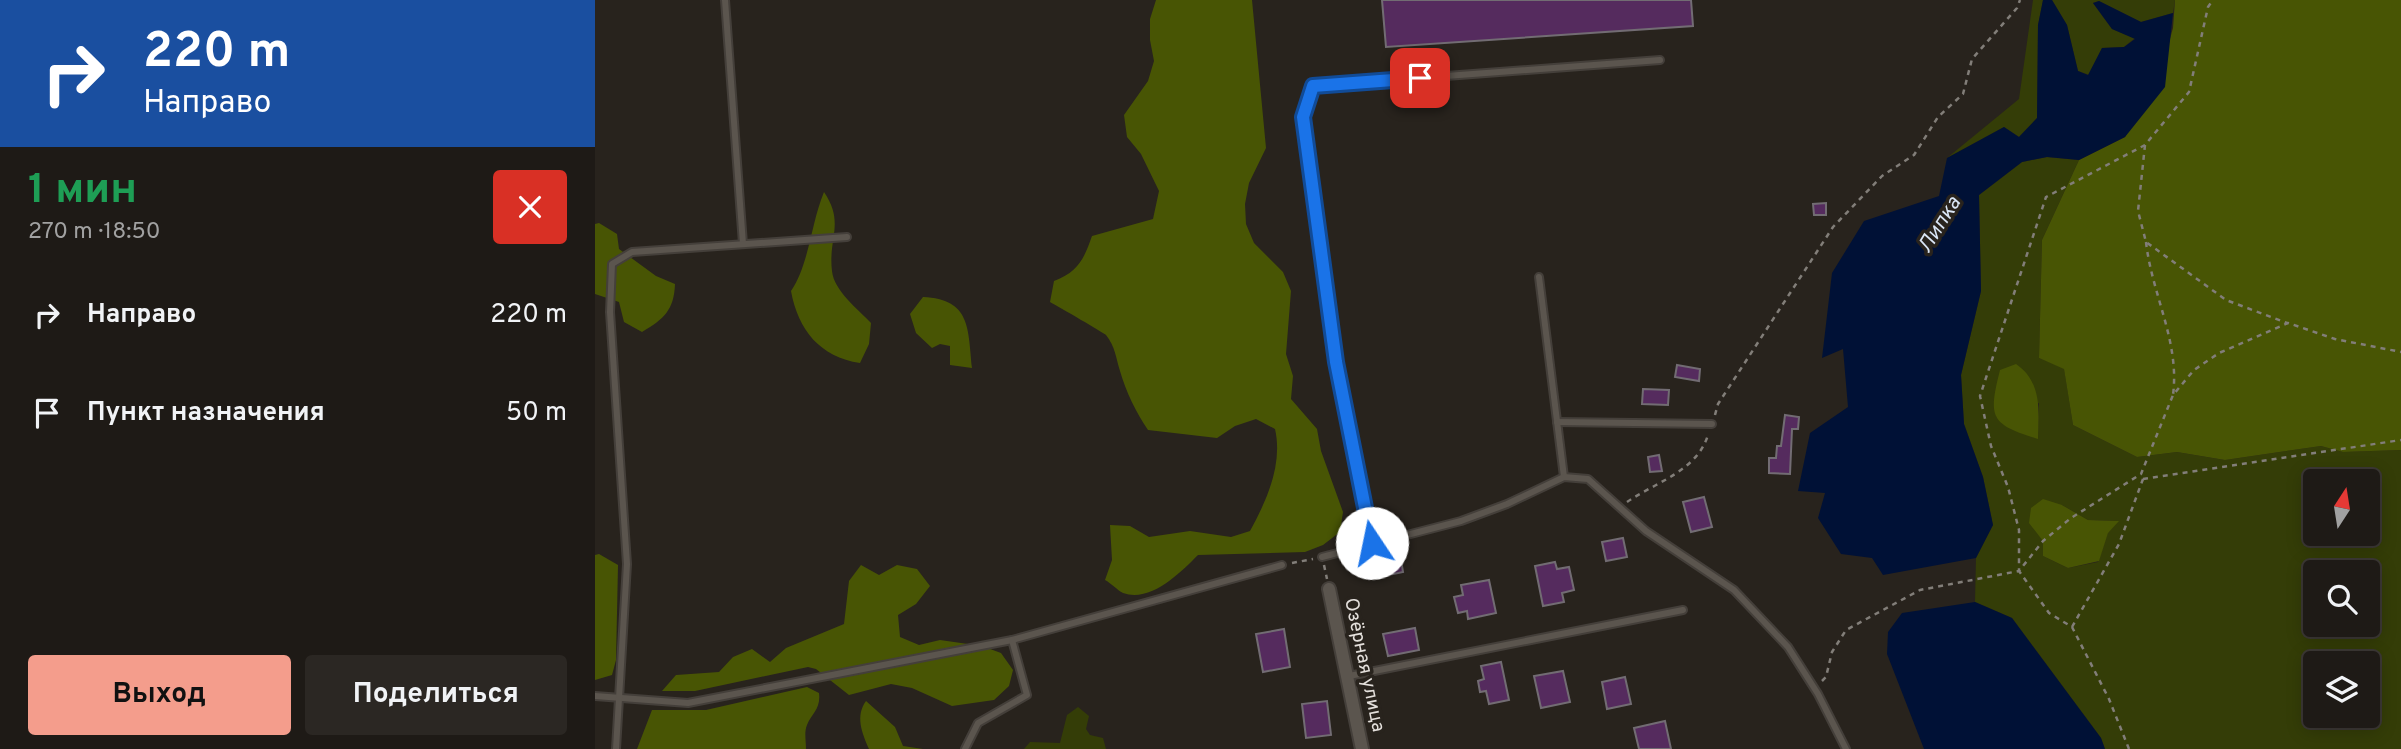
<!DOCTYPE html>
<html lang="ru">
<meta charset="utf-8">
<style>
:root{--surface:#1e1a16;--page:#2b2723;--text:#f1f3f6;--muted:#a1a1a1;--line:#3c3835;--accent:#f49d8c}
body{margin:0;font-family:Overpass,sans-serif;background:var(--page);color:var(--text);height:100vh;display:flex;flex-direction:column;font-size:26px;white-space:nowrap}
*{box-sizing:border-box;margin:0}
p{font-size:23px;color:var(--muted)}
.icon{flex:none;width:38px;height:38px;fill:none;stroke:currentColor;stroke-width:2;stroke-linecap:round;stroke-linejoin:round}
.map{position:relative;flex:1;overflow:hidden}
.details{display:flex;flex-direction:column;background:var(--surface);width:595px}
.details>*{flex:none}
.guide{background:#1a4fa0;color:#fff;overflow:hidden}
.needle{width:46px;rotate:12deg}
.fabs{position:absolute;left:1708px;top:469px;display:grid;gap:14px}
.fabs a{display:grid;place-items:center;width:77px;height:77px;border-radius:7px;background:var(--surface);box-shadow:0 4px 18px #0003,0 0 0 2px var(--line);font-size:35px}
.pin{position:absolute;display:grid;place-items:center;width:60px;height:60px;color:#fff;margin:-30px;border-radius:14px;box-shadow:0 4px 10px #0006}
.me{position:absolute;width:77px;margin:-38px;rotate:349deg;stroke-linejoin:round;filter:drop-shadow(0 0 5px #0008)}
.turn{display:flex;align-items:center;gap:24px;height:147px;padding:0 28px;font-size:32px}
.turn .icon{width:91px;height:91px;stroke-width:2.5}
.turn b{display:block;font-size:49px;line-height:60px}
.round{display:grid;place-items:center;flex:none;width:74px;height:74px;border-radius:7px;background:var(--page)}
.summary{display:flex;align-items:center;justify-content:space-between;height:119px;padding:0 28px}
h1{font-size:42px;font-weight:700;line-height:52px;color:#1e9e55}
.primary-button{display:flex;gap:14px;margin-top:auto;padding:14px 28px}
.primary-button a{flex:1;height:80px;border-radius:7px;background:var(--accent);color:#111;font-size:28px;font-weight:700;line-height:80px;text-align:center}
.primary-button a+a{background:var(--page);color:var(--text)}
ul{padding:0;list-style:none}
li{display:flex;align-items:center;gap:21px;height:98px;padding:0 28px}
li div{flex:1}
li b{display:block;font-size:26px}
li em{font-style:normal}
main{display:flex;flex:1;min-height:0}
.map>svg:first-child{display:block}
.green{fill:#343d07;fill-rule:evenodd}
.forest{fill:#485504}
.water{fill:#001136}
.building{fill:#552b5e;stroke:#726c73;stroke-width:2}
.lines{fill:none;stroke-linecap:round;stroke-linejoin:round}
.lane-casing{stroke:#443f3a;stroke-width:10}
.street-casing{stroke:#443f3a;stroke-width:16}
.path{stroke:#827e79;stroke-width:2.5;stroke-dasharray:5 5;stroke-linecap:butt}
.lane{stroke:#5b554e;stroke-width:6}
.street{stroke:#5b554e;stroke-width:12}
.route-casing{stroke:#114b97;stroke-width:18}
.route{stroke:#1a73e8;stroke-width:12}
.labels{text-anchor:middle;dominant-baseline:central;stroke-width:7;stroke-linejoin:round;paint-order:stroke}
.street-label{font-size:19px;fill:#e4e0dc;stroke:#28231d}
.water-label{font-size:21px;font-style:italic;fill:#dae6f6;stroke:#28231d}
</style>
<main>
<section class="details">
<div class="guide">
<div class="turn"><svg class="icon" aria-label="right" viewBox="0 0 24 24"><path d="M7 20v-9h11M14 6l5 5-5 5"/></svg><div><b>220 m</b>Направо</div></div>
</div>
<div class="summary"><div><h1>1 мин</h1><p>270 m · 18:50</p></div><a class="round" style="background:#d93025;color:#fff"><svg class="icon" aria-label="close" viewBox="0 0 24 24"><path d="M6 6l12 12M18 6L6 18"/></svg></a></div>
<ul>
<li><svg class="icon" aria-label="right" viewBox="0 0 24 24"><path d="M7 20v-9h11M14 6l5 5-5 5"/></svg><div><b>Направо</b></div><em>220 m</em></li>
<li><svg class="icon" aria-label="arrive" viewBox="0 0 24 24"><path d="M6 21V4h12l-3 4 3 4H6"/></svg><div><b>Пункт назначения</b></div><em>50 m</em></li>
</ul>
<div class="primary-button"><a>Выход</a><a>Поделиться</a></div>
</section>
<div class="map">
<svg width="1806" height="749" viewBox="0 0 1806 749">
<rect width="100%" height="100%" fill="#28231d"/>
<g class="green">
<polygon points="1438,0 1448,0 1443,25 1442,118 1424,137 1409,127 1352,158 1424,99"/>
<polygon points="1457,0 1580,0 1578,13 1546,22 1504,1 1498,3 1517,29 1540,38 1529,47 1507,48 1494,75 1483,71 1472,25"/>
<path d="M1452,157L1484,160L1447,240L1444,358L1469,368L1478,425L1542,457L1582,452L1630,460L1726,446L1748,452L1806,450V749H1510L1506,738L1417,618L1380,602L1381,558L1398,525L1388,477L1369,424L1366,375L1386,291L1384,195L1427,162ZM1444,403L1443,438L1401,416ZM1720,481H1773V534H1720ZM1467,505L1493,520L1522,521L1513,532L1503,562L1473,568L1448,556V541ZM1720,572H1773V625H1720ZM1720,663H1773V716H1720Z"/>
<polygon points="483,707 494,716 491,729 495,735 508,738 511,749 429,749 435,742 465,743 472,715"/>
</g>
<g class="forest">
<path d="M561,0H657L671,148L654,183L650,204L651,224L659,243L688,272L696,291L691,354L698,376L696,399L722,429L726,451L748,512L745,532L728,545L710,552L603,555C586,572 556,603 528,593C522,590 516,583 510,580L517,560L515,525L535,526L554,537L595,531L636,537L655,531C672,500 688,464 680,429L661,419L640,426L622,438L553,430C541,412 531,392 525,371C521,358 520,346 511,335C509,333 464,307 455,302L459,281C483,272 489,259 497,236L558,219L564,191L546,154L532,137L529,115L553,81L559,61L555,40V19Z"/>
<polygon points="1580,0 1806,0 1806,450 1748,452 1726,446 1630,460 1582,452 1542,457 1478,425 1469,369 1444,358 1447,240 1484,160 1530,137 1573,46 1578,28"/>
<path d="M229,192C250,223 233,238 237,271C239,291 263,309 276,323L274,344L265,363C225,357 203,330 196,291C214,265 216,223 229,192Z"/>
<path d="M4,223L22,234L24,249L61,276L80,284C79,310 69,319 47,332L29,322L24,302L0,294V224Z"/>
<path d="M328,297C376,299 373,329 377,368L355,365V346L345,344L337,348L321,333L315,314Z"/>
<path d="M1421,364C1447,382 1444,410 1443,439C1395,424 1393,418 1405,370Z"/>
<polygon points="1448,499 1467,505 1493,520 1524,521 1513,533 1504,561 1473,568 1448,556 1448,541 1434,523 1436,508"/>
<polygon points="4,554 23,565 21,660 17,675 0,680 0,555"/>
<polygon points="266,565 284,575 302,565 322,569 335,586 321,604 303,615 305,637 324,645 345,640 387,646 406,653 418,670 414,686 399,700 357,706 317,688 296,684 254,695 221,669 213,667 100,691 67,691 81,675 124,672 138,657 157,649 175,662 191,648 249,624 254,581"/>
<path d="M212,687L224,693C226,709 217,713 212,725C209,732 211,741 211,749H42L57,710H111Z"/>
<path d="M271,701L300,727L308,746L328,749H274C267,733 260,716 271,701Z"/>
</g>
<g class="water">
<polygon points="1448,0 1457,0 1472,25 1483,71 1493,75 1507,48 1529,47 1540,39 1517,29 1498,3 1504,1 1546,22 1578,13 1570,87 1530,137 1484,160 1452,157 1427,162 1384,195 1386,291 1366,375 1369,424 1388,477 1398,525 1381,558 1288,575 1277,558 1246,554 1223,518 1230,493 1203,491 1215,433 1253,407 1248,349 1227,358 1237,273 1269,221 1344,196 1352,158 1409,127 1424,137 1442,118 1443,25"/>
<polygon points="1380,602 1417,618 1506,738 1510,749 1329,749 1292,654 1293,632 1307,613"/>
</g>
<g class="building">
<polygon points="787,0 1096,0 1098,26 791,47"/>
<polygon points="1231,203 1231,215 1219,215 1218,204"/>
<polygon points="1082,365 1105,369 1104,381 1080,377"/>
<polygon points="1048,389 1074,390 1073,405 1047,404"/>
<polygon points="1190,415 1204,417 1203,429 1197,429 1195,474 1174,473 1174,458 1181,458 1182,446 1186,446"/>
<polygon points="1064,455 1067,471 1055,472 1053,457"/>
<polygon points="1109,497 1117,527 1096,532 1088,502"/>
<polygon points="1028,538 1032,557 1011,561 1007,542"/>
<polygon points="805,554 808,572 774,579 770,561"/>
<polygon points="960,562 962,569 974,567 979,590 967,593 969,602 948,606 940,566"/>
<polygon points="894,580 901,613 873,619 872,611 863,613 859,597 868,595 866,585"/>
<polygon points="820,628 824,650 793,656 788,634"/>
<polygon points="689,629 695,667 668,672 661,634"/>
<polygon points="906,662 914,700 894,704 891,691 885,692 883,681 889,679 886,666"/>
<polygon points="968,671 975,702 946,708 939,676"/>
<polygon points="1030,677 1036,704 1012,709 1007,682"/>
<polygon points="732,701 736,735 711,738 707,704"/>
<polygon points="1070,721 1076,749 1044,749 1039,728"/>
</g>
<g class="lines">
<g class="lane-casing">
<g id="lane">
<polyline points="130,0 148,244"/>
<polyline points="944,277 969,477"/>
<polyline points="962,422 1117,424"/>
<polyline points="777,543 741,362 708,117 718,86 1065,60"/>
<polyline points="727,557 866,521 912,504 969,477 993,479 1051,531 1139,590 1193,647 1223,694 1251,749"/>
<polyline points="754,676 1088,610"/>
<polyline points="0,696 93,703 417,640 687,565"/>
<polyline points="21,749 32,564 15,312 17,264 37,252 252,237"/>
<polyline points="370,749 383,723 432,695 417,640"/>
</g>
</g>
<g class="street-casing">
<polyline id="street" points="734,589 767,749"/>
</g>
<g class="path">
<polyline points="1550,145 1543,211 1551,242 1631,300 1692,323"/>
<path d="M1551,242C1557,295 1585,342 1578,395"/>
<polyline points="1120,415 1123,404 1238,227 1287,176 1319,155 1343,117 1368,94 1377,59 1422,8 1425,0"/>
<polyline points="1548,479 1806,440"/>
<path d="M1032,502C1061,482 1102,471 1113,435"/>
<polyline points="697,563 718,559"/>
<polyline points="729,565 732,579"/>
<polyline points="1477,627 1524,544 1548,479 1546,474"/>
<polyline points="1227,681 1231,677 1237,652 1251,630 1325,590 1424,571 1424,530 1413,487 1396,446 1385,396 1451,197 1550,145 1594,92 1613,7 1618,0"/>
<polyline points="1534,749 1514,699 1477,627 1454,613 1424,571 1448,541 1476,518 1546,474 1578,395 1599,370 1624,353 1693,323 1740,339 1806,352"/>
</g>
<use href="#lane" class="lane"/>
<use href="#street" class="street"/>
</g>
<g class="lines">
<g class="route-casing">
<polyline id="route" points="777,543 741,362 708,117 718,86 825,78"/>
</g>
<use href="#route" class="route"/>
</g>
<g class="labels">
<g class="street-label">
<text transform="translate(769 665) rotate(78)">Озёрная улица</text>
</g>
<g class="water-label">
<text transform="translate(1345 225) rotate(-58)">Липка</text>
</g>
</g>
</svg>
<div class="fabs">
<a><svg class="needle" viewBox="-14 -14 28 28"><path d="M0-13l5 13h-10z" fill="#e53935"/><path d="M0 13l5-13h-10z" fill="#a1a1a1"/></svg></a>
<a><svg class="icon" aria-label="search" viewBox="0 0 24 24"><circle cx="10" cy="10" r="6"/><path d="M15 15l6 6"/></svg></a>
<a><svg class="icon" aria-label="layers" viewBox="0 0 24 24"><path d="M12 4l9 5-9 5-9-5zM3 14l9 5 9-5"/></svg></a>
</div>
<div class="pin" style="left:825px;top:78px;background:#d93025"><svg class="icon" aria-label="arrive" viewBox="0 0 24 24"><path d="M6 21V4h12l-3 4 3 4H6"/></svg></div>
<svg class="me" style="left:777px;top:543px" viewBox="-20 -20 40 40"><circle r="19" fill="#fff"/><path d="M0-13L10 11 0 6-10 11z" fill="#1a73e8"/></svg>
</div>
</main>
